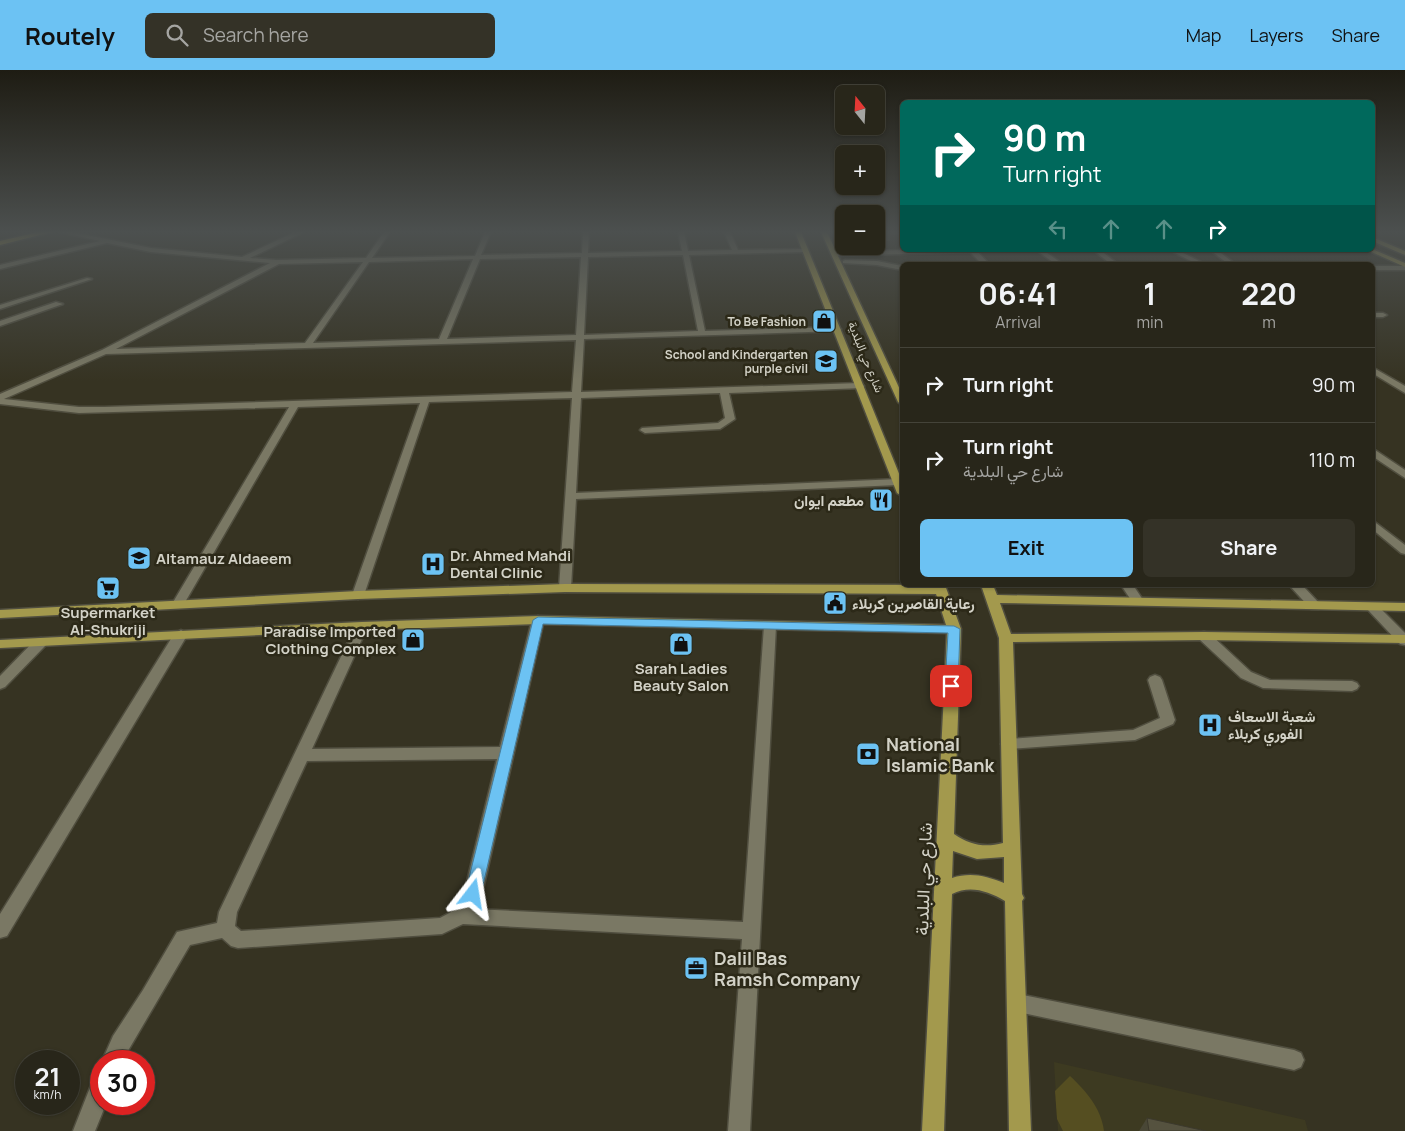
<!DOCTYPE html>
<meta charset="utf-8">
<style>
:root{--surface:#28261a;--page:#343227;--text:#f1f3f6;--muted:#a5a5a2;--line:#444339;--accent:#6cc2f3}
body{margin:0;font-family:Manrope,Vazirmatn,sans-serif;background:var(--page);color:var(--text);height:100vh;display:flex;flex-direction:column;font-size:19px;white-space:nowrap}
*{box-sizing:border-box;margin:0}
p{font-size:16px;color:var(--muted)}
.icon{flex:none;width:28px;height:28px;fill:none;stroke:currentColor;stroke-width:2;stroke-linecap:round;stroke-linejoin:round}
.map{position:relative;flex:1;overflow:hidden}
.panel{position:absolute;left:900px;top:192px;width:475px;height:325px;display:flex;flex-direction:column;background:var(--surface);border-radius:8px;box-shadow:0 1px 4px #0004,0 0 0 1px var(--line)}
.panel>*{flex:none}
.hud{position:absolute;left:900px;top:30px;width:475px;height:152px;border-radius:8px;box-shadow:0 1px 4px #0004,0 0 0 1px var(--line);background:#00695c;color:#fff;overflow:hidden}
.needle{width:32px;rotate:342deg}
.buttons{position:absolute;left:835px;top:15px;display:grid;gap:10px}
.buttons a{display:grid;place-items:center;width:50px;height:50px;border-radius:8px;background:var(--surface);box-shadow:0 1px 4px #0004,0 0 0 1px var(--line);font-size:25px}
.speed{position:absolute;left:15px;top:980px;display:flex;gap:10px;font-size:25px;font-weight:700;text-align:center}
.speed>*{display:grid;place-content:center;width:65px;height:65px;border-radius:50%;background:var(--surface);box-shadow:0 1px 4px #0004,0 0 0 1px var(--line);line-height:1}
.speed small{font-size:12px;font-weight:400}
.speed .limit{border:8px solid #d22;background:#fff;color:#111}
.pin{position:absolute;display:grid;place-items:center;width:42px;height:42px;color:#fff;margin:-21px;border-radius:10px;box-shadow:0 2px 8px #0006}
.me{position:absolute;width:55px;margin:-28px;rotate:14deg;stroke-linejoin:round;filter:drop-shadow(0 0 4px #0008)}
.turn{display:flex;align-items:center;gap:18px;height:105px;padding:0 20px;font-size:22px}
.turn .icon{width:65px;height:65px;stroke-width:2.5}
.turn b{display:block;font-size:35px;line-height:42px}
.lanes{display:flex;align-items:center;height:48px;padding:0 20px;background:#0003;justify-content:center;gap:25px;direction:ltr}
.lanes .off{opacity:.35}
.eta{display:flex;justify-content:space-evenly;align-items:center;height:85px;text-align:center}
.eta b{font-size:30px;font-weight:700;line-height:35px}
.primary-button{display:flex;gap:10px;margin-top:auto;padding:10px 20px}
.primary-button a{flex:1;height:58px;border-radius:8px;background:var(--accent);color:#111;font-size:20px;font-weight:700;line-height:58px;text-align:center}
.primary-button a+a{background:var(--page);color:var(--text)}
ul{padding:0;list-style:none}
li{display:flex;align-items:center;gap:15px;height:75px;padding:0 20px;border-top:1px solid var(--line)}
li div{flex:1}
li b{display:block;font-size:19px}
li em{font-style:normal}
header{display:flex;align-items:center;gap:30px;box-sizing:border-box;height:70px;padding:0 25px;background:var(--accent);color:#111}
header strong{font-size:24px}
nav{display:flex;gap:28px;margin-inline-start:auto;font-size:18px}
.search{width:350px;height:45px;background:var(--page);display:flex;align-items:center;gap:12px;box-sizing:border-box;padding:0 18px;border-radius:8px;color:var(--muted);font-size:19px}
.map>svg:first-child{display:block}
.built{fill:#3d3a21}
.green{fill:#554e21}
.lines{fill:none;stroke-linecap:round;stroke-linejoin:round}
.minor-casing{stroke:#504e3f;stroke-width:3}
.major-casing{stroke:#504e3f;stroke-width:3}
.highway-casing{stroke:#504e3f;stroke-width:3}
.minor{fill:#7a7864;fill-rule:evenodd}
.major{fill:#a3994d;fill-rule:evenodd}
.highway{fill:#beaf3e;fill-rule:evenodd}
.wall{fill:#494736}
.building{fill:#55523f;stroke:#3c392c}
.route{fill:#6cc2f3;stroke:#467e9e}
.labels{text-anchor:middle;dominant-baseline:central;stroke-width:5;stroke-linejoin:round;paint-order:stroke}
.far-poi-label{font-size:12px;font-weight:bold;fill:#d3d2c7;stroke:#2c2918;text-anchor:end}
.far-street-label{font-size:12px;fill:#d3d2c7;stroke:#2c2918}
.poi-label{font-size:15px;font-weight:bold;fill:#d3d2c7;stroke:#2c2918;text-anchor:start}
.near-poi-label{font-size:18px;font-weight:bold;fill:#d3d2c7;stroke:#2c2918;text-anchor:start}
.near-street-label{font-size:18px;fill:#d3d2c7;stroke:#2c2918}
</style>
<header>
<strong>Routely</strong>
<div class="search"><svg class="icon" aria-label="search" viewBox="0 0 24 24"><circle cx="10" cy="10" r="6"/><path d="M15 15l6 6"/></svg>Search here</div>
<nav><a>Map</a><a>Layers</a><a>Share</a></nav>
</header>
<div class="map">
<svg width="1405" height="1061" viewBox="0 0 1405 1061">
<rect width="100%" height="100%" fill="#363322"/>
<polygon class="built" points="1054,992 1305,1050 1308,1061 1058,1061"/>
<path class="green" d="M1070,1006C1086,1021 1101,1038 1104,1061H1063L1057,1049L1055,1021Z"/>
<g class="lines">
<g class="minor-casing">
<g id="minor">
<path d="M59,162H72L151,178L242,187L295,162H304L250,188L277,190L366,188L384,162H390L372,188L475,186L485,162H491L481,185L582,183L583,162H589L588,183L682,181L678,162H684L688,181L732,180L724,162H730L738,180L807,179V181L805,182L689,185L705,261L837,257L841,259L840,261L584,269L581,322L860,313L864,316L863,318L729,323L735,349L720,359L645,363L640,360L642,358L718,353L725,348L720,323L581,328L576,423L898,409L902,410V413L898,415L576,429L571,518L565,522L559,518L572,328L429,332L364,525L358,529L352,525L420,333L298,337L184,534L182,537H174L172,534L289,337L79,343L0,334V324L102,280L270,193L151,182L107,173L0,199V195L100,171ZM683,185L698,261L584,265L588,187ZM581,187L576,265L447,269L480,189ZM473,189L439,269L313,273L369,192ZM363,192L305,273L116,279L279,194ZM576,270L572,322L104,337H79L4,329L106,284Z"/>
<polygon points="907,180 976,180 990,195 983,195 970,182 835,186 832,184 835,182"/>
<polygon points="1036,180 1043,180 1064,195 1057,195"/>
<polygon points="1093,180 1100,180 1119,195 1112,195"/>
<polygon points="1169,180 1177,180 1207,195 1199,195"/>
<polygon points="1210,180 1217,180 1235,194 1225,195 1227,193"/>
<polygon points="845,190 877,191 902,196 902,200 877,195 843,193 843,191"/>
<rect x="1372" y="196" width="33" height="4"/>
<polygon points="87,208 92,209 0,239 0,235"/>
<polygon points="56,232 63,234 0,256 0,251"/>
<polygon points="1372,243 1383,243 1387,245 1383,247 1372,247"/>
<polygon points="1372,297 1405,316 1405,323 1372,303"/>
<polygon points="1372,378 1405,400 1405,408 1372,386"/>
<polygon points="1372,450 1405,475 1405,484 1401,483 1372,459"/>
<polygon points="1121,515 1133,515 1143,530 1141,533 1133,533"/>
<polygon points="1289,515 1302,515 1319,533 1321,536 1319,539 1311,539"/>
<polygon points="1372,533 1376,534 1405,563 1405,575 1400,574 1368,540 1366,537"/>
<path d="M538,546L544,550L482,824L474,839L743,852L764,556L770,552L776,556L750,1061H728L742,869L463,854L442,864L238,878L231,876L222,868L190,875L122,991H102L113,966L143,920L177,862L217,853L219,842L357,553H367L368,556L312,679L500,677L532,550ZM497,689L464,823L455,840L440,848L241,861L235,856L237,842L307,691Z"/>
<polygon points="181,560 188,564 7,866 0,868 0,844 174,564"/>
<polygon points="1204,562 1209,563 1251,602 1270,610 1352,611 1357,613 1359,616 1357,619 1352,621 1263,618 1241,608 1199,569 1197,566 1199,563"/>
<polygon points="41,568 48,572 46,575 5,617 0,619 0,606 36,569"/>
<polygon points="1155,605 1160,607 1162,610 1175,650 1173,654 1135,670 1009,679 1004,678 1001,674 1004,670 1009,669 1133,660 1160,648 1148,610 1150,607"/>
<polygon points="1018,924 1294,980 1301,983 1304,990 1301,997 1294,1000 1018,942 1011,940 1008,933 1011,926"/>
<polygon points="101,1007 101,1034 106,1034 95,1061 73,1061 93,1010"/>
</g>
</g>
<g class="major-casing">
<g id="major">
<polygon points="795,162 801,162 902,411 902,426 897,423"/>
<polygon points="821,162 827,162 902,324 902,335 898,332"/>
<polygon points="1372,167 1405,181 1405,185 1372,171"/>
<polygon points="1372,179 1405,193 1405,197 1367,180"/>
<path d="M565,514L945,515L961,559L954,764C970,775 985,778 1003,773L999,568L981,515H993L997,525L1405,533V541L1000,533L1011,564L1204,562L1405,565V573L1204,570L1013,572L1022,824L1024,828L1022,831L1031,1061H1009L1005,831C988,821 970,815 952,824L944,1061H922L947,563L538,554L362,560L0,578V570L362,552L538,546L946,555L936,524L565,522L358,529L0,548V540L358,521ZM953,781L977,789L1004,787V813C986,806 971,802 952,808Z"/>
</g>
</g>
<g class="highway-casing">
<polygon id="highway" points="38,162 52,162 0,175 0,171"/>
</g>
<use href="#minor" class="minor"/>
<use href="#major" class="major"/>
<use href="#highway" class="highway"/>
</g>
<g class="wall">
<polygon points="876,162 902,162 902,165 890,165 890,171 876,171"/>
<polygon points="1147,1048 1206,1061 1139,1061"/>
</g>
<polygon class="building" points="1147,1048 1206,1061 1149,1061"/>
<linearGradient id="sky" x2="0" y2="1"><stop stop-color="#1e1c13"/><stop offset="0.52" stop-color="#4c504f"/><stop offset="1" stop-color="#4c504f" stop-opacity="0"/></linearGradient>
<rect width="1405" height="311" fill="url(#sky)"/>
<polygon class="route" points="538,547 954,556 960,559 958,616 951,620 945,616 948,563 543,554 481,824 479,829 473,831 467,829 465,824 533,550"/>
<defs>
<g id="shop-square" transform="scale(1.25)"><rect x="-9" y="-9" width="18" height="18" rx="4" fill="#6cc2f3" stroke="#2c2918"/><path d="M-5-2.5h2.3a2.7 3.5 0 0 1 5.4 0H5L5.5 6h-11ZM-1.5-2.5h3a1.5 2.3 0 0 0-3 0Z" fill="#111"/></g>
<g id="school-square" transform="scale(1.25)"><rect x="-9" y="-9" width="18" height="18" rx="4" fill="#6cc2f3" stroke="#2c2918"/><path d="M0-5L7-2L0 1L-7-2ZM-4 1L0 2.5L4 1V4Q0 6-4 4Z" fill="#111"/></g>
<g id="restaurant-square" transform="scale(1.25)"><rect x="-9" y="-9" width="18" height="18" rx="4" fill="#6cc2f3" stroke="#2c2918"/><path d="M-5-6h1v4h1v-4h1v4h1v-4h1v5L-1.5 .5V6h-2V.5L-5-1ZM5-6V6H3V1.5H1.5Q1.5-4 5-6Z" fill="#111"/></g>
<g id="hospital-square" transform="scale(1.25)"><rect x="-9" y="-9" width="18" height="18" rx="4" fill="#6cc2f3" stroke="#2c2918"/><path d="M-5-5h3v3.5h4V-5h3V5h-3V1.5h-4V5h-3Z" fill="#111"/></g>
<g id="supermarket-square" transform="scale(1.25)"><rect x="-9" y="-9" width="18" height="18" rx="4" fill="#6cc2f3" stroke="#2c2918"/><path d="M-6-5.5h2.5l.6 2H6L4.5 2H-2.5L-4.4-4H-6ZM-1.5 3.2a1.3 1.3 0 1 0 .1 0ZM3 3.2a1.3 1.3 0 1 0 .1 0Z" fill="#111"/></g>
<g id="civic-square" transform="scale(1.25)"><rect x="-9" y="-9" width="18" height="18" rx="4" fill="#6cc2f3" stroke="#2c2918"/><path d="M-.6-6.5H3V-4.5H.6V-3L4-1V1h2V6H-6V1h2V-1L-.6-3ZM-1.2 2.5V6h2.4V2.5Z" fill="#111"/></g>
<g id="bank-square" transform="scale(1.25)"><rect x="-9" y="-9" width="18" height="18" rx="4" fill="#6cc2f3" stroke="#2c2918"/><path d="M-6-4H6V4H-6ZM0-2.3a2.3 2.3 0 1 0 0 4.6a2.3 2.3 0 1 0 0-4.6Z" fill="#111"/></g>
<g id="office-square" transform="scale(1.25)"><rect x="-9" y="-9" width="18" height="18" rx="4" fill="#6cc2f3" stroke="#2c2918"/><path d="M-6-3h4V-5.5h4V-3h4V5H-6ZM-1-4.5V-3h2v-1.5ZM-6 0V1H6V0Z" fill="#111"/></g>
</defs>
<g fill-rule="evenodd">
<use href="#shop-square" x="824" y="251"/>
<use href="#school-square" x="826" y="291"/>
<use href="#restaurant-square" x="881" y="430"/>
<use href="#school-square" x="139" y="488"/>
<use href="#hospital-square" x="433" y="494"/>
<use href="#supermarket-square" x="108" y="518"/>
<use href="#civic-square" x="835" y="533"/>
<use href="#shop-square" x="413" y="570"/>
<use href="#shop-square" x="681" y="574"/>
<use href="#hospital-square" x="1210" y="655"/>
<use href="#bank-square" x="868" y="684"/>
<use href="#office-square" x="696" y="898"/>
</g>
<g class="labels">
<g class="far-poi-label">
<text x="806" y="251">To Be Fashion</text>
<text x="808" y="284">School and Kindergarten<tspan x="808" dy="14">purple civil</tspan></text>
</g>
<g class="far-street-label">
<text transform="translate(866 287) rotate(68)">شارع حي البلدية</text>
</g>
<g class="poi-label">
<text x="864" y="430" text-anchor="end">مطعم ايوان</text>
<text x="450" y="485">Dr. Ahmed Mahdi<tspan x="450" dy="17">Dental Clinic</tspan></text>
<text x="156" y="488">Altamauz Aldaeem</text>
<text x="852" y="533">رعاية القاصرين كربلاء</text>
<text x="108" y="542" text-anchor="middle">Supermarket<tspan x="108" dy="17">Al-Shukriji</tspan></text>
<text x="396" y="561" text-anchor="end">Paradise Imported<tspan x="396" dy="17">Clothing Complex</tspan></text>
<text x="681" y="598" text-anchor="middle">Sarah Ladies<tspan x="681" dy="17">Beauty Salon</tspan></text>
<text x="1228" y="646">شعبة الاسعاف<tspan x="1228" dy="17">الفوري كربلاء</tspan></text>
</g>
<g class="near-poi-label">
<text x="886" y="674">National<tspan x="886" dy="21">Islamic Bank</tspan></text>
<text x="714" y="888">Dalil Bas<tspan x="714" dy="21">Ramsh Company</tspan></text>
</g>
<g class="near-street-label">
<text transform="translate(923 809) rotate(-88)">شارع حي البلدية</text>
</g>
</g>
</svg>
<div class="buttons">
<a><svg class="needle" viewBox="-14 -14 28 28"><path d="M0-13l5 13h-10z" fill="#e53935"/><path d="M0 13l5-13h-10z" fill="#a5a5a2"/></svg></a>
<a>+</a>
<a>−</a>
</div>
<div class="speed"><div>21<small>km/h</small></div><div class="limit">30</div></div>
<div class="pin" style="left:951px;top:616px;background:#d93025"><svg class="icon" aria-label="arrive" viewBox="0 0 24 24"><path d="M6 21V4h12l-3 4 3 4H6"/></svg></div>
<svg class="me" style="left:473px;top:824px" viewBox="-20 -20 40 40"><path d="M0-17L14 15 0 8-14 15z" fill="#6cc2f3" stroke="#fff" stroke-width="4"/></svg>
<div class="hud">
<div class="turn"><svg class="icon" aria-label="right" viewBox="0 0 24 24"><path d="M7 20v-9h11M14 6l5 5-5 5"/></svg><div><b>90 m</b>Turn right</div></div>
<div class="lanes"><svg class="icon off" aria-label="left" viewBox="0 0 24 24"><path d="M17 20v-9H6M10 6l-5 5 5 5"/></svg><svg class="icon off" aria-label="ahead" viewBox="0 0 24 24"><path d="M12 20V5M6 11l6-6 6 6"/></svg><svg class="icon off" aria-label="ahead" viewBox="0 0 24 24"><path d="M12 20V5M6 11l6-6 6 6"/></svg><svg class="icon" aria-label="right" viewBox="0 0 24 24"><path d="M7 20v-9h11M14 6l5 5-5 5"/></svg></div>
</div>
<section class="panel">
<div class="eta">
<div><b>06:41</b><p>Arrival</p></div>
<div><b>1</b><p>min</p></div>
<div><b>220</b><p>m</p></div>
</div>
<ul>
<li><svg class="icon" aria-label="right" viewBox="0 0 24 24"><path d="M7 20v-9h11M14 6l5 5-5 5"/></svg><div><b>Turn right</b></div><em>90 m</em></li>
<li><svg class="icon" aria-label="right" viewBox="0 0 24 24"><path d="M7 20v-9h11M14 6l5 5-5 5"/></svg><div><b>Turn right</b><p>شارع حي البلدية</p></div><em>110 m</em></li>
</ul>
<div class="primary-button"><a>Exit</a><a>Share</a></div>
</section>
</div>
